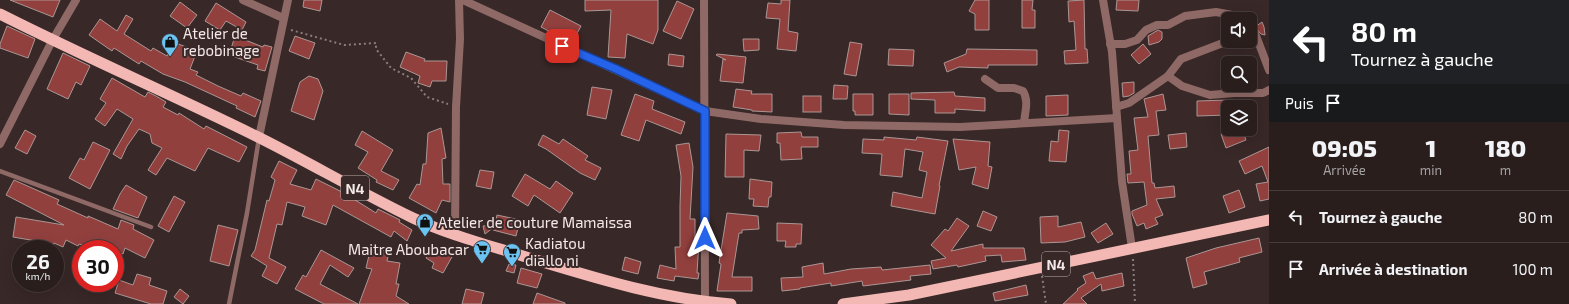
<!DOCTYPE html>
<html lang="fr">
<meta charset="utf-8">
<style>
:root{--surface:#2a1e1d;--page:#322726;--text:#f1f3f6;--muted:#a5a2a4;--line:#463c3b}
body{margin:0;font-family:"Exo 2",sans-serif;background:var(--page);color:var(--text);height:100vh;display:flex;flex-direction:column;font-size:15px;white-space:nowrap}
*{box-sizing:border-box;margin:0}
p{font-size:13px;color:var(--muted)}
.icon{flex:none;width:22px;height:22px;fill:none;stroke:currentColor;stroke-width:2;stroke-linecap:round;stroke-linejoin:round}
.map{position:relative;flex:1;overflow:hidden}
.drawer{display:flex;flex-direction:column;background:var(--surface);width:300px}
.drawer>*{flex:none}
.guide{background:#202124;color:#fff;overflow:hidden}
.tools{position:absolute;left:1221px;top:12px;display:grid;gap:8px}
.tools a{display:grid;place-items:center;width:36px;height:36px;border-radius:6px;background:var(--surface);box-shadow:0 4px 16px #0002,0 0 0 1px var(--line);font-size:20px}
.speed{position:absolute;left:12px;top:240px;display:flex;gap:8px;font-size:20px;font-weight:700;text-align:center}
.speed>*{display:grid;place-content:center;width:52px;height:52px;border-radius:50%;background:var(--surface);box-shadow:0 4px 16px #0002,0 0 0 1px var(--line);line-height:1}
.speed small{font-size:10px;font-weight:400}
.speed .limit{border:6px solid #d22;background:#fff;color:#111}
.pin{position:absolute;display:grid;place-items:center;width:34px;height:34px;color:#fff;margin:-17px;border-radius:8px;box-shadow:0 2px 6px #0006}
.me{position:absolute;width:44px;margin:-22px;rotate:0deg;stroke-linejoin:round;filter:drop-shadow(0 0 3px #0008)}
.turn{display:flex;align-items:center;gap:14px;height:84px;padding:0 16px;font-size:18px}
.turn .icon{width:52px;height:52px;stroke-width:2.5}
.turn b{display:block;font-size:28px;line-height:34px}
.then{display:flex;align-items:center;height:38px;padding:0 16px;background:#0003;gap:8px;font-size:15px}
.eta{display:flex;justify-content:space-evenly;align-items:center;height:68px;text-align:center}
.eta b{font-size:24px;font-weight:800;line-height:28px}
ul{padding:0;list-style:none}
li{display:flex;align-items:center;gap:12px;height:52px;padding:0 16px;border-top:1px solid var(--line)}
li div{flex:1}
li b{display:block;font-size:15px}
li em{font-style:normal}
main{display:flex;flex:1;min-height:0}
.map>svg:first-child{display:block}
.building{fill:#91403e;stroke:#ab9694}
.lines{fill:none;stroke-linecap:round;stroke-linejoin:round}
.path{stroke:#8b7d7c;stroke-width:2;stroke-dasharray:2 3;stroke-linecap:butt}
.service{stroke:#8f6966;stroke-width:4.5}
.minor{stroke:#8f6966;stroke-width:8}
.tertiary{stroke:#8f6966;stroke-width:8}
.trunk{stroke:#f3b8b4;stroke-width:11}
.route-casing{stroke:#184099;stroke-width:10}
.route{stroke:#2563eb;stroke-width:7}
.labels{text-anchor:middle;dominant-baseline:central;stroke-width:4;stroke-linejoin:round;paint-order:stroke}
.shield{fill:#382827;stroke:#bcafae;stroke-width:1}
.shield-label{font-size:14px;font-weight:bold;fill:#f4e9e8}
.poi-label{font-size:15px;fill:#f4e9e8;stroke:#382827;text-anchor:start}
</style>
<main>
<div class="map">
<svg width="1269" height="304" viewBox="0 0 1269 304">
<rect width="100%" height="100%" fill="#382827"/>
<g class="building">
<polygon points="10,0 60,0 53,17"/>
<polygon points="304,0 322,0 320,11 303,7"/>
<polygon points="585,0 658,0 658,30 653,44 627,34 625,58 608,57 611,10 585,11"/>
<polygon points="781,0 790,0 788,31 798,33 796,51 777,49 780,19 766,18 768,3 781,4"/>
<polygon points="975,0 989,0 989,30 975,30 975,14 969,11"/>
<polygon points="1022,0 1033,0 1032,10 1035,10 1035,28 1022,28"/>
<polygon points="1084,0 1085,49 1087,49 1088,63 1065,64 1064,51 1076,50 1074,21 1069,22 1068,1"/>
<polygon points="1117,0 1139,0 1138,11 1116,10"/>
<polygon points="677,1 694,9 681,39 663,31"/>
<polygon points="180,2 197,15 187,28 170,16"/>
<polygon points="216,3 246,22 242,30 226,21 220,30 205,21"/>
<polygon points="550,10 581,26 572,43 541,27"/>
<polygon points="126,15 133,19 124,34 151,51 153,48 167,56 173,42 197,51 190,69 198,72 196,75 218,86 241,96 243,93 261,101 255,117 236,108 237,106 185,82 163,74 141,61 139,64 114,48 112,51 89,35 100,19 117,31"/>
<polygon points="1262,22 1264,27 1265,35 1261,34 1255,27"/>
<polygon points="7,26 35,39 28,58 0,48 0,44"/>
<polygon points="1158,30 1162,32 1162,39 1159,42 1149,45 1148,36"/>
<polygon points="235,36 263,47 264,45 272,47 265,71 257,69 258,65 229,55"/>
<polygon points="295,36 315,43 309,59 289,51"/>
<polygon points="743,39 759,39 759,50 744,51"/>
<polygon points="850,42 862,44 856,76 844,74"/>
<polygon points="1143,44 1151,54 1139,64 1131,55"/>
<polygon points="889,49 914,50 913,66 888,65"/>
<polygon points="967,49 1037,50 1037,65 988,65 988,68 959,67 947,72 944,63 966,54"/>
<polygon points="406,52 425,59 424,61 447,61 446,81 432,81 430,87 418,83 420,76 400,67"/>
<polygon points="63,53 90,66 81,85 76,82 68,99 47,89"/>
<polygon points="669,54 684,56 683,67 668,65"/>
<polygon points="717,54 746,57 743,83 720,81 723,59 726,60 716,55"/>
<polygon points="309,76 318,79 323,91 314,120 291,111 300,82"/>
<polygon points="112,78 145,97 148,92 156,96 166,102 163,107 178,115 179,113 204,129 206,126 247,147 239,162 208,148 195,171 167,158 156,175 148,170 162,148 152,143 150,134 139,129 127,146 121,159 113,154 133,119 117,109 105,126 95,119 106,103 100,99"/>
<polygon points="1134,82 1134,93 1129,96 1123,97 1122,83"/>
<polygon points="834,85 848,86 847,99 833,99"/>
<polygon points="592,87 612,90 606,119 587,115"/>
<polygon points="736,89 752,91 751,94 772,94 772,112 752,111 752,110 733,107"/>
<polygon points="954,92 955,96 985,98 985,111 955,109 955,113 935,113 935,100 911,99 911,93"/>
<polygon points="635,94 654,101 652,109 685,122 681,134 646,120 639,141 621,135"/>
<polygon points="853,94 873,94 873,115 855,115 855,111 853,111"/>
<polygon points="889,94 909,94 909,115 889,114"/>
<polygon points="1163,94 1166,110 1156,111 1159,135 1148,136 1152,183 1154,183 1155,188 1174,186 1175,197 1156,199 1163,215 1155,218 1158,224 1146,229 1144,223 1137,226 1132,214 1132,211 1147,205 1144,182 1128,183 1127,174 1131,174 1129,151 1138,150 1134,118 1148,117 1144,99"/>
<polygon points="1068,95 1068,115 1046,116 1046,96"/>
<rect x="803" y="96" width="18" height="16"/>
<polygon points="1228,100 1228,115 1197,116 1197,101"/>
<polygon points="441,128 446,158 442,159 443,184 450,184 450,202 442,200 436,213 409,198 417,184 420,185 423,164 426,164 428,133"/>
<polygon points="1233,129 1242,129 1246,140 1226,148 1221,134"/>
<polygon points="25,130 36,136 27,154 15,148"/>
<polygon points="1059,130 1069,131 1066,162 1049,161 1051,141 1058,142"/>
<polygon points="362,131 393,150 381,171 399,180 393,190 376,182 377,180 358,168 368,152 355,145"/>
<polygon points="801,132 802,137 818,137 818,147 801,147 802,159 781,160 780,143 777,143 777,133"/>
<polygon points="1186,133 1187,147 1170,149 1168,135"/>
<polygon points="726,134 761,135 759,151 744,150 744,177 725,177"/>
<polygon points="543,135 559,144 563,139 588,156 585,160 601,168 595,180 580,173 546,149 538,145"/>
<polygon points="884,137 916,140 917,137 948,141 939,186 940,186 935,214 891,206 893,192 922,198 927,172 919,170 923,152 905,149 902,177 880,175 882,154 862,153 863,139 884,140"/>
<polygon points="953,139 990,142 988,166 992,167 988,189 972,184 976,167 959,170"/>
<polygon points="93,142 110,150 90,189 69,178 80,158 84,160"/>
<polygon points="689,143 693,167 690,219 695,219 695,242 699,242 697,273 699,273 698,279 675,276 674,281 657,278 660,265 676,269 675,247 680,247 680,206 681,176 676,145"/>
<polygon points="1269,147 1269,199 1260,201 1256,184 1268,182 1262,166 1245,174 1239,161"/>
<polygon points="279,161 297,170 290,184 311,190 316,179 344,193 376,213 378,209 400,220 399,222 412,230 407,241 394,231 391,237 333,205 326,225 302,216 305,207 287,202 282,225 277,224 269,258 286,267 277,284 262,276 267,266 251,256 255,250 267,200 269,201 275,180 271,177"/>
<polygon points="480,170 494,172 491,189 476,186"/>
<polygon points="525,174 550,189 556,181 573,193 560,213 534,195 528,206 512,196"/>
<polygon points="750,179 772,182 771,197 769,197 768,207 753,206 754,199 749,199"/>
<polygon points="14,180 59,200 57,204 88,218 88,216 118,229 121,220 134,225 133,229 154,240 145,258 125,248 123,254 115,251 115,249 94,249 79,244 78,246 66,240 63,247 54,243 53,246 42,242 13,237 16,217 64,225 6,195"/>
<polygon points="126,185 147,197 138,218 113,209 120,194"/>
<polygon points="1239,190 1245,207 1229,213 1223,196"/>
<polygon points="174,196 185,202 169,232 158,226"/>
<polygon points="983,211 997,217 991,231 977,226"/>
<polygon points="727,213 758,216 759,229 742,230 742,233 739,233 732,277 752,277 752,291 717,291 721,264 719,263"/>
<polygon points="497,215 520,220 516,236 493,230 494,227 485,234 483,226 495,225"/>
<polygon points="1058,216 1058,227 1081,222 1085,237 1065,242 1041,243 1040,217"/>
<polygon points="957,218 969,226 951,251 983,244 983,248 1024,248 1026,260 1002,262 1001,255 985,256 986,261 958,267 957,265 933,269 931,261 946,258 931,245 945,229 948,231"/>
<polygon points="777,223 802,224 801,244 796,244 796,247 785,247 786,241 777,241"/>
<polygon points="1106,223 1113,234 1098,243 1091,233"/>
<polygon points="218,225 238,230 229,266 210,261"/>
<polygon points="1259,238 1262,252 1239,258 1240,262 1204,272 1207,284 1193,288 1186,258 1216,248"/>
<polygon points="433,245 453,255 443,273 432,268 434,263 426,258"/>
<polygon points="371,247 389,252 387,261 400,263 396,284 399,284 396,296 409,304 359,304 372,269 366,268"/>
<polygon points="321,250 354,268 348,277 330,265 320,284 358,304 324,304 295,289 303,275 306,277"/>
<polygon points="625,257 641,262 638,274 622,270"/>
<polygon points="823,263 824,274 851,269 881,267 882,270 930,265 931,274 910,276 911,280 863,286 862,281 831,286 831,283 800,288 800,289 782,291 781,278 803,277 802,267"/>
<polygon points="509,264 516,265 514,273 506,271"/>
<polygon points="521,268 542,274 537,288 517,283"/>
<polygon points="1093,272 1096,279 1122,273 1124,286 1102,291 1101,284 1081,298 1087,304 1063,304 1078,290 1077,289 1086,283 1083,276"/>
<polygon points="137,274 151,278 149,285 167,291 163,304 151,304 115,293 119,280 133,285"/>
<polygon points="1026,285 1028,295 995,301 993,293"/>
<polygon points="180,289 189,296 183,304 174,297"/>
<polygon points="466,289 484,293 481,304 462,304"/>
<polygon points="537,293 565,303 565,304 533,304"/>
</g>
<g class="lines">
<g class="path">
<polyline points="291,30 344,45 376,43 376,49 391,68 411,78 427,97 448,104"/>
<polyline points="1133,259 1135,304"/>
<polyline points="1042,276 1046,304"/>
</g>
<g class="service">
<polyline points="0,171 151,227"/>
<polyline points="229,304 247,213 259,138"/>
</g>
<g class="minor">
<polyline points="243,0 283,18"/>
<polyline points="463,0 705,111 761,119 844,125 960,127 1117,118"/>
<polyline points="704,0 705,302"/>
<polyline points="1250,30 1255,33 1269,70"/>
<polyline points="1110,44 1125,44 1137,40 1146,30 1157,25 1168,25 1185,16 1216,12 1232,15 1237,19"/>
<polyline points="1168,76 1182,86 1210,95 1234,93 1263,93 1269,90"/>
<path d="M985,79L998,88H1014L1023,91C1029,101 1025,111 1024,123"/>
<polyline points="1116,107 1129,103 1168,76 1181,59 1228,41"/>
<polyline points="259,137 288,0"/>
<polyline points="0,144 52,41 76,0"/>
<polyline points="455,235 456,107 460,39 459,0"/>
</g>
<polyline class="tertiary" points="1103,0 1112,52 1122,182 1132,248"/>
<g class="trunk">
<path d="M0,14C85,57 173,95 258,137C310,163 361,193 413,218C449,235 488,245 526,257C592,277 661,299 731,304"/>
<polyline points="843,304 909,295 1269,220"/>
</g>
</g>
<g class="lines">
<g class="route-casing">
<polyline id="route" points="562,46 616,69 705,111 705,238"/>
</g>
<use href="#route" class="route"/>
</g>
<defs>
<g id="shop-pin" transform="scale(0.9)"><path d="M0 17L-7.5 6A9.5 9.5 0 1 1 7.5 6Z" fill="#6bc3f2" stroke="#382827"/><path d="M-5-2.5h2.3a2.7 3.5 0 0 1 5.4 0H5L5.5 6h-11ZM-1.5-2.5h3a1.5 2.3 0 0 0-3 0Z" fill="#111"/></g>
<g id="supermarket-pin" transform="scale(0.9)"><path d="M0 17L-7.5 6A9.5 9.5 0 1 1 7.5 6Z" fill="#6bc3f2" stroke="#382827"/><path d="M-6-5.5h2.5l.6 2H6L4.5 2H-2.5L-4.4-4H-6ZM-1.5 3.2a1.3 1.3 0 1 0 .1 0ZM3 3.2a1.3 1.3 0 1 0 .1 0Z" fill="#111"/></g>
</defs>
<g fill-rule="evenodd">
<use href="#shop-pin" x="170" y="42"/>
<use href="#shop-pin" x="425" y="222"/>
<use href="#supermarket-pin" x="482" y="249"/>
<use href="#supermarket-pin" x="512" y="252"/>
</g>
<g class="labels">
<g class="shield">
<rect x="341" y="176" width="28" height="24" rx="3"/>
<rect x="1042" y="252" width="28" height="24" rx="3"/>
</g>
<g class="shield-label">
<text x="355" y="188">N4</text>
<text x="1056" y="264">N4</text>
</g>
<g class="poi-label">
<text x="183" y="33">Atelier de<tspan x="183" dy="17">rebobinage</tspan></text>
<text x="438" y="222">Atelier de couture Mamaissa</text>
<text x="525" y="243">Kadiatou<tspan x="525" dy="17">diallo ni</tspan></text>
<text x="469" y="249" text-anchor="end">Maitre Aboubacar</text>
</g>
</g>
</svg>
<div class="tools">
<a><svg class="icon" aria-label="sound" viewBox="0 0 24 24"><path d="M4 9h4l5-4v14l-5-4H4zM17 9q2 3 0 6"/></svg></a>
<a><svg class="icon" aria-label="search" viewBox="0 0 24 24"><circle cx="10" cy="10" r="6"/><path d="M15 15l6 6"/></svg></a>
<a><svg class="icon" aria-label="layers" viewBox="0 0 24 24"><path d="M12 4l9 5-9 5-9-5zM3 14l9 5 9-5"/></svg></a>
</div>
<div class="speed"><div>26<small>km/h</small></div><div class="limit">30</div></div>
<div class="pin" style="left:562px;top:46px;background:#d93025"><svg class="icon" aria-label="arrive" viewBox="0 0 24 24"><path d="M6 21V4h12l-3 4 3 4H6"/></svg></div>
<svg class="me" style="left:705px;top:238px" viewBox="-20 -20 40 40"><path d="M0-17L14 15 0 8-14 15z" fill="#2563eb" stroke="#fff" stroke-width="4"/></svg>
</div>
<section class="drawer">
<div class="guide">
<div class="turn"><svg class="icon" aria-label="left" viewBox="0 0 24 24"><path d="M17 20v-9H6M10 6l-5 5 5 5"/></svg><div><b>80 m</b>Tournez à gauche</div></div>
<div class="then">Puis<svg class="icon" aria-label="arrive" viewBox="0 0 24 24"><path d="M6 21V4h12l-3 4 3 4H6"/></svg></div>
</div>
<div class="eta">
<div><b>09:05</b><p>Arrivée</p></div>
<div><b>1</b><p>min</p></div>
<div><b>180</b><p>m</p></div>
</div>
<ul>
<li><svg class="icon" aria-label="left" viewBox="0 0 24 24"><path d="M17 20v-9H6M10 6l-5 5 5 5"/></svg><div><b>Tournez à gauche</b></div><em>80 m</em></li>
<li><svg class="icon" aria-label="arrive" viewBox="0 0 24 24"><path d="M6 21V4h12l-3 4 3 4H6"/></svg><div><b>Arrivée à destination</b></div><em>100 m</em></li>
</ul>
</section>
</main>
